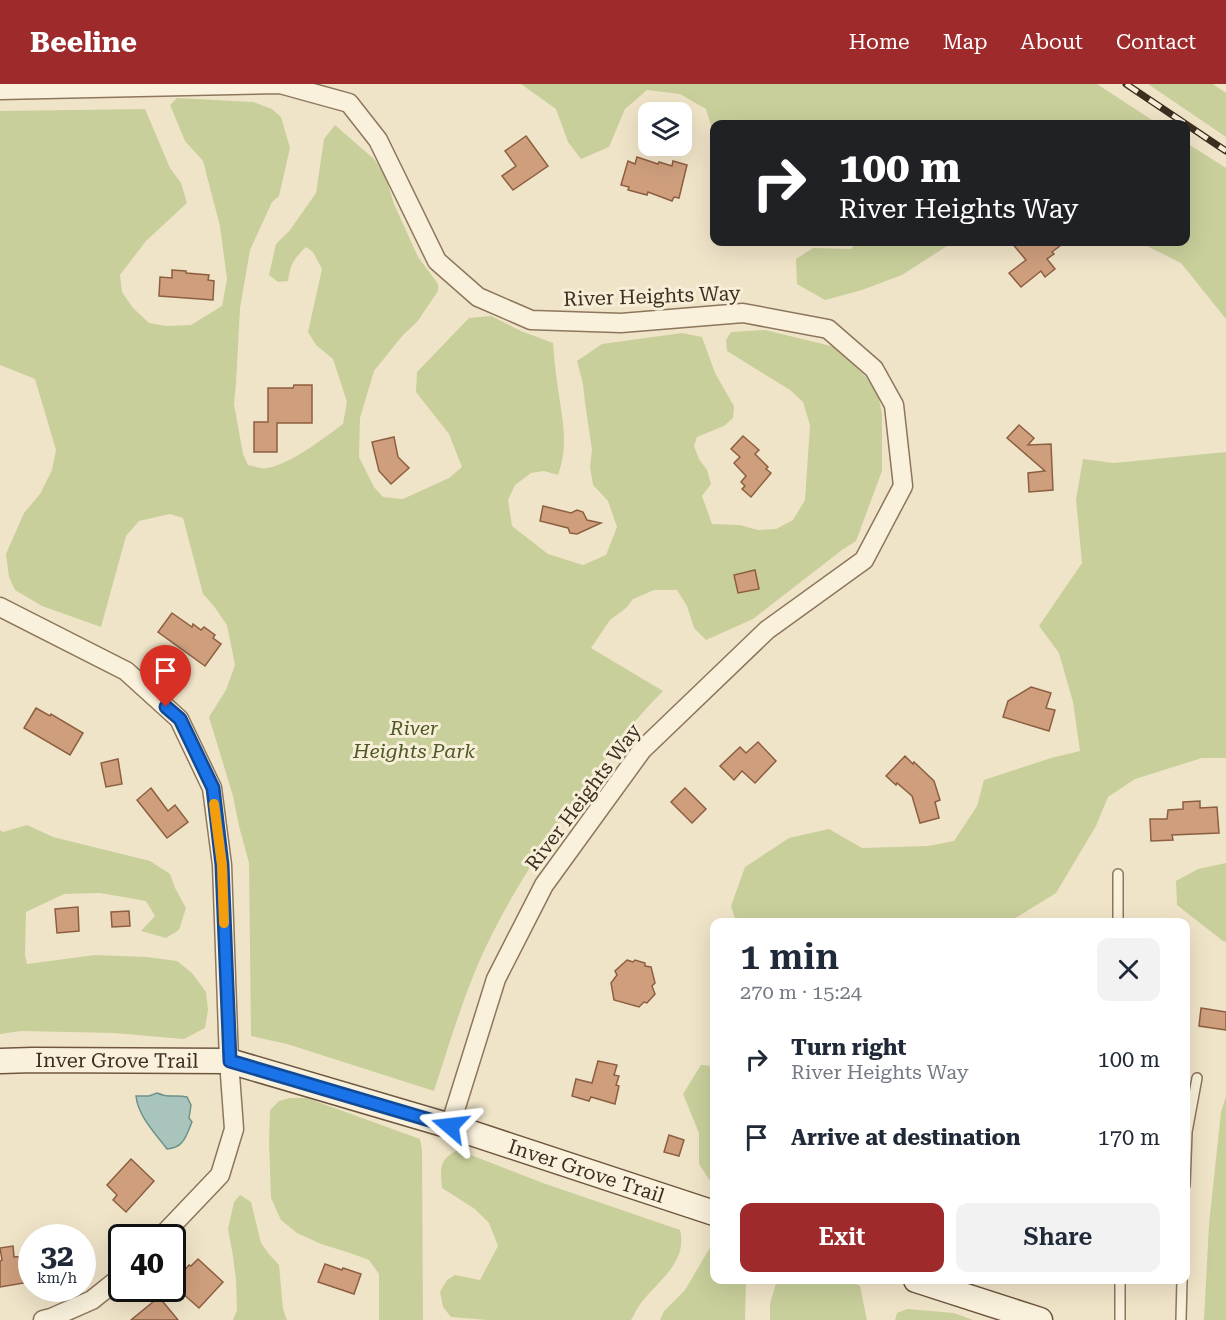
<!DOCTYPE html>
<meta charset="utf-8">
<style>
:root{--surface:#fff;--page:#f2f2f3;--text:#1f2937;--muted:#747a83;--accent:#9e2a2b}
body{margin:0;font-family:"Roboto Serif",serif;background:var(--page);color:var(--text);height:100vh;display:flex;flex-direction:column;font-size:22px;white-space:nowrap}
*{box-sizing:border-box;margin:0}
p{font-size:20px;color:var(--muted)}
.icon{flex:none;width:33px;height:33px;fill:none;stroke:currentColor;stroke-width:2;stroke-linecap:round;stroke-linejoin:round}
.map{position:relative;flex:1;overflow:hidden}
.details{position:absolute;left:710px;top:834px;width:480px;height:366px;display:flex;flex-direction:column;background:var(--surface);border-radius:12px;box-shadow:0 6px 24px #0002}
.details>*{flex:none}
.hud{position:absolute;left:710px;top:36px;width:480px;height:126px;border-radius:12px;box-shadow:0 6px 24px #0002;background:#202124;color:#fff;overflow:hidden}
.buttons{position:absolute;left:638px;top:18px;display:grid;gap:12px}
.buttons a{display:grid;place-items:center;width:54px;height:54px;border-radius:12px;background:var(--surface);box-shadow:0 6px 24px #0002;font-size:30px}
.speed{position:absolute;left:18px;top:1140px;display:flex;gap:12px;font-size:30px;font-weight:700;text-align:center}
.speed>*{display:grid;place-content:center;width:78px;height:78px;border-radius:50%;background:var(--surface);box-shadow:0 6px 24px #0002;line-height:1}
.speed small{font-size:15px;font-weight:400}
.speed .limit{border:3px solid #111;border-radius:9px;background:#fff;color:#111}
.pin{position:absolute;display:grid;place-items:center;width:51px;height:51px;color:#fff;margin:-62px -26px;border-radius:50% 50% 50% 0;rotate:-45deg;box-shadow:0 0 6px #0007}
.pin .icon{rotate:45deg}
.me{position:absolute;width:66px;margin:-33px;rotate:287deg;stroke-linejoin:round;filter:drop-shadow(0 0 4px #0008)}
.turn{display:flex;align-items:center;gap:21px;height:126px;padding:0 30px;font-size:27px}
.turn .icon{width:78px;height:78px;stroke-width:2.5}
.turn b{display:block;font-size:42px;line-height:51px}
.round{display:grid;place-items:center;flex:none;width:63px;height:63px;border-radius:12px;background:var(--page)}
.headline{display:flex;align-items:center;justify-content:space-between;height:102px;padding:0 30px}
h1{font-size:36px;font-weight:600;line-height:45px}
.primary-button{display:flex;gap:12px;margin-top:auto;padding:12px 30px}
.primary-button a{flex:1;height:69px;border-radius:12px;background:var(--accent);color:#fff;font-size:24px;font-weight:600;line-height:69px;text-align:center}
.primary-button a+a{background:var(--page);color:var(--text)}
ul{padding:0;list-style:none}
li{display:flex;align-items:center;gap:18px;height:78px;padding:0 30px}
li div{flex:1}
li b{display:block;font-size:22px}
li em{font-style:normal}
header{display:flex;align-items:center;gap:36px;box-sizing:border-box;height:84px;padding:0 30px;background:var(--accent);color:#fff}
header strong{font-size:28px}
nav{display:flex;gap:33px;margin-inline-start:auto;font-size:21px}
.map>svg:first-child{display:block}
.green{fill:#c9cf9b}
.water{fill:#a9c4bc;stroke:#6f938a;stroke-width:1.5}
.building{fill:#cf9f7d;stroke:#8d5f41;stroke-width:1.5}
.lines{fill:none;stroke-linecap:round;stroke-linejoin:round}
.lane-casing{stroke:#8d765c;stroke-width:12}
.street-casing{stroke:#8d765c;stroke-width:21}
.secondary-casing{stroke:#6f573f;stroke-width:27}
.lane{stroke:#faf1dc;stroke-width:9}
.street{stroke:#faf1dc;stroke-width:18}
.secondary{stroke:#faf1dc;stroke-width:24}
.rail-casing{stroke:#3d2e20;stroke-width:7}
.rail{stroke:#f7eed8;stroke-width:4.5;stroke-dasharray:14;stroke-linecap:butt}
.route-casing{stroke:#114b97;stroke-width:15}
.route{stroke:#1a73e8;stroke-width:10}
.slow{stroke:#f59e0b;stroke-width:10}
.labels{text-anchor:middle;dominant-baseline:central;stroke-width:6;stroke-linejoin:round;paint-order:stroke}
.street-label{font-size:20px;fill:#3d2e20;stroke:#f7eed8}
.park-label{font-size:20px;font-style:italic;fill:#4d5a26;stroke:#f7eed8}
</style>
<header>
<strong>Beeline</strong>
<nav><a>Home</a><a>Map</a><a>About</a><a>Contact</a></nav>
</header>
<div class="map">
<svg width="1226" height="1236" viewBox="0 0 1226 1236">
<rect width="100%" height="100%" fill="#f0e4c8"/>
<g class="green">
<polygon points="521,0 1097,0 1158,40 714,40 714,52 706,25 680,10 647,6 625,25 609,63 581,75 568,58 556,25"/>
<polygon points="1148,0 1213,0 1226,9 1226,53"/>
<path d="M177,14L253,18L272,25L281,33L290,64L279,112L272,118L250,166L240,224L236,300L234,320L243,370L248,381C254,382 261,385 267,384C287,382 326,353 343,340L347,318L333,275L316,261L308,248L322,185L313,168L306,163C293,176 291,179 288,197L278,198L269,191L276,160L290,146L316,109L324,55L335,41L375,76L386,94L394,120L418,173L438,200V207L417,238L403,251L374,287L360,334L359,373L374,403L383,413L403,415L449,394L462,383L449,350L416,308L417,288L469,234L491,232L521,247L553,259C554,272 555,285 557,297C561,331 570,358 558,391L544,387L531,389L515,401L508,416L512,442L548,470L583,481L606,471L617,443L608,417L593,401L590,383L592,366L585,319L583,300L577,277L602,260L682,249L702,253L715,289L734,322L733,334L724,342L697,353L694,362L699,375L707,386L711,400L702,412L712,440L740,441L758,446L776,445L793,436L805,416L810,341L803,318L790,306L727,267L726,256L731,248L765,246L835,263L867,294L878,309L882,330V387L856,457L842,466L753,535L706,556L694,544L687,522L677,506H654L633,515L626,524L610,536L591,564L663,607C631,639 604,676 577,713C540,766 505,819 479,878C461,920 448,964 434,1007L287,960L251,952L249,779L239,742L233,712L209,633L226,606L235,581L227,541L213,521L203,510L183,434L170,430L139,437L126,452L101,543L42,522L15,506L9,493L6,470L24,429L40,410L52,386L56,366L35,295L0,281V27L145,25L170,84L181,99L187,119L146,157L120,191L122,208L133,224L149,239L166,242L191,241L222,222L227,195L220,142L203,77L185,57L170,21Z"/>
<polygon points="1185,58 1226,84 1226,235 1181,179 1139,158 1185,158"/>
<polygon points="857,158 953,158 902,191 862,206 825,216 797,200 796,175 813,164 851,165"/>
<polygon points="1226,368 1226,674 1202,674 1135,695 1108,713 1096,742 1056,809 1009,838 736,838 731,822 745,783 789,754 829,745 862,764 928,762 954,757 977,722 984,696 1051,674 1080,667 1073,618 1059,569 1039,542 1082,479 1076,416 1083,375 1114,379"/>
<polygon points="27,741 53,753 150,777 170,790 175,804 186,824 179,846 166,854 141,847 155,832 146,817 100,809 64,810 26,828 25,871 27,880 95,871 147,873 177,877 192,889 206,908 208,926 205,944 184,955 114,949 21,947 0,950 0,746 3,748"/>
<polygon points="1226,779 1226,858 1223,857 1177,821 1176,797 1198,785"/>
<polygon points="701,981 714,982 714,1103 699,1080 699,1049 683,1010"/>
<polygon points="1226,1012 1226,1236 1204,1236 1209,1140 1221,1028"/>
<polygon points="290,1014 307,1014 420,1055 422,1066 423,1236 379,1236 379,1190 369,1176 350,1169 321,1160 297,1149 281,1136 271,1114 269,1059 270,1026 279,1017"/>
<path d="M458,1066L543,1099L680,1146C688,1178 658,1197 641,1219C637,1224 634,1231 631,1236H487L451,1233L443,1223L440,1208L447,1196L455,1191L480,1196L498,1162L489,1139L475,1125L442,1104C440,1084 439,1075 458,1066Z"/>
<polygon points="240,1111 251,1118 261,1159 269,1170 279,1181 283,1225 287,1236 233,1236 237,1226 236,1196 233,1172 228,1145 234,1118"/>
<polygon points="711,1162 714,1162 714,1196 746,1196 745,1236 660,1236 664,1227 685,1206"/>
<polygon points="777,1196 847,1196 860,1202 867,1236 770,1236 770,1220"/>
<polygon points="907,1225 954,1229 973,1236 895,1236 897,1229"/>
</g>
<path class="water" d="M157,1009C170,1015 173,1010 187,1013L191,1021L189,1034L192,1038C186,1052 184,1064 167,1065C155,1049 138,1032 136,1012H149Z"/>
<g class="building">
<polygon points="526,52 548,82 513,106 502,92 516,82 505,67"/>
<polygon points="637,73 658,80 659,78 672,82 673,77 687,81 679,114 674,113 672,117 648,108 647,111 628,106 629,103 621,101 628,77 635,80"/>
<polygon points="1011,158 1065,158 1052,168 1054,170 1047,175 1055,185 1045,193 1041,187 1021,203 1009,189 1026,176"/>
<polygon points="172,186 186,187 186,189 209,191 208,196 214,197 213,216 159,212 160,193 172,194"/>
<polygon points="294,301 312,301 312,339 277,339 277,368 254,368 254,338 268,338 268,304 293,304"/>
<polygon points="1019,341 1034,354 1028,361 1051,360 1053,406 1029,408 1028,389 1045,387 1007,354"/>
<polygon points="743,352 759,366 755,370 768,383 766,385 771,389 751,413 742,405 745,402 741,398 746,392 734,379 740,373 731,365"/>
<polygon points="394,353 398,373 409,384 391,400 379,387 372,358"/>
<polygon points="543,422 571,429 577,426 583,428 587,436 601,439 577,450 570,449 568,444 540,437"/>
<polygon points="755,486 759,505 738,509 734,491"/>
<polygon points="172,529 192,543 193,540 201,546 204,543 215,551 213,554 221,560 205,582 158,548"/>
<polygon points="1031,603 1051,609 1046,624 1055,626 1049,647 1003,633 1008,617"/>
<polygon points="36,624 50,632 51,630 83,649 70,671 24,644"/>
<polygon points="758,658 776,677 755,699 742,687 734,696 720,682 740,663 746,669"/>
<polygon points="905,672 913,680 914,678 934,697 940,716 935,718 939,734 920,739 912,712 897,699 896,701 886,692"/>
<polygon points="118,675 122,700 106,703 101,679"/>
<polygon points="151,704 168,727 175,721 188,738 167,754 137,716"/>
<polygon points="685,704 706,725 692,739 671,718"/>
<polygon points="1200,717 1200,724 1217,723 1219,749 1172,751 1173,756 1151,757 1150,735 1167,735 1168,726 1183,725 1183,718"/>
<polygon points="78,823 79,847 57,849 55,825"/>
<polygon points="129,827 130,842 112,843 111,828"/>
<polygon points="627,876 633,878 635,876 645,879 645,882 651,883 655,899 652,902 655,910 647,919 644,918 639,923 614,916 611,899 617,891 615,887"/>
<polygon points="1201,924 1226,928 1226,946 1199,942"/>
<polygon points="598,977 617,981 614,991 619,992 616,1001 619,1002 615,1020 591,1013 589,1017 572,1012 576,995 592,999"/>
<polygon points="669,1051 684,1056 679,1072 664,1068"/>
<polygon points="131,1075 154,1097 126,1128 113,1116 117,1111 107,1101"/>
<polygon points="13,1162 14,1173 26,1172 30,1198 0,1203 0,1177 2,1176 0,1164"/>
<polygon points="198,1175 223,1198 199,1224 172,1200 189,1181 191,1182"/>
<polygon points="325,1180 342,1186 343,1184 361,1190 354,1210 318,1198"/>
<polygon points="159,1213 178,1236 131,1236"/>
</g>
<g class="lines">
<g class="lane-casing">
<g id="lane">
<polyline points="1118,790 1118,838"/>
<polyline points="1185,1101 1187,1048 1197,994"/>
<polyline points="1120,1196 1120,1236"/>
<polyline points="1181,1236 1182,1196"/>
</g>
</g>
<g class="street-casing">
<g id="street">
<polyline points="0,6 280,0 349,19 378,56 437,177 478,213 531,236 621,239 743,229 828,245 874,285 894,321 903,402 864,476 767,546 642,666 544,801 496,895 450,1042"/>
<polyline points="0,523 126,587 179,635 212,704 222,781 229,977 234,1045 220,1091 160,1154"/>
<polyline points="43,1236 51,1234 92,1216 122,1192"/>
</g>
</g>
<g class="secondary-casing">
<g id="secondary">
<path id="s1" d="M0,977L33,976L229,977L450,1042L714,1129"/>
<polyline points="916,1196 1040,1236"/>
</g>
</g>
<use href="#lane" class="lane"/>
<use href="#street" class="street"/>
<use href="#secondary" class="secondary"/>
<g class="rail-casing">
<polyline id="rail" points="1126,0 1226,67"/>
</g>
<use href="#rail" class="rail"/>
</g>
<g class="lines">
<g class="route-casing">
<polyline id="route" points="166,623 180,635 213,704 222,781 230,977 450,1042"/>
</g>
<use href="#route" class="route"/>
<polyline class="slow" points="214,720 222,781 224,839"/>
</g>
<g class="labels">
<g class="street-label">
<text transform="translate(652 212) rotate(-2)">River Heights Way</text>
<text transform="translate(583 713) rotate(-53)">River Heights Way</text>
<text stroke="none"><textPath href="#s1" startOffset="117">Inver Grove Trail</textPath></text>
<text stroke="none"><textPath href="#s1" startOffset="603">Inver Grove Trail</textPath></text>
</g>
<g class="park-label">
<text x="414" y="644">River<tspan x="414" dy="23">Heights Park</tspan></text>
</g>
</g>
</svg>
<div class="buttons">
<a><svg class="icon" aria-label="layers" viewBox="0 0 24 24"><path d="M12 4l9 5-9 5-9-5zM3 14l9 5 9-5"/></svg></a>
</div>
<div class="speed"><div>32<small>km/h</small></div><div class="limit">40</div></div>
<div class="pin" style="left:166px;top:623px;background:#d93025"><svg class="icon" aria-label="arrive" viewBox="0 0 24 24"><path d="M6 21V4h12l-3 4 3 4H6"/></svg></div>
<svg class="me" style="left:450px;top:1042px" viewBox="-20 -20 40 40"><path d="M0-17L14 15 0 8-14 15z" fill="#1a73e8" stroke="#fff" stroke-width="4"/></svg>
<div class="hud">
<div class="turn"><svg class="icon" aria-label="right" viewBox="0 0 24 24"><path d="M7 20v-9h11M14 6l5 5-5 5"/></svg><div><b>100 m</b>River Heights Way</div></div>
</div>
<section class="details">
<div class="headline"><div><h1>1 min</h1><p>270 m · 15:24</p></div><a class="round"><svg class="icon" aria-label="close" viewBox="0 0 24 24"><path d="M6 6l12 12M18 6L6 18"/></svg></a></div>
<ul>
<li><svg class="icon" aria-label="right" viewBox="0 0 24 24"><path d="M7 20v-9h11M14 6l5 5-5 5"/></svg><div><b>Turn right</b><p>River Heights Way</p></div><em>100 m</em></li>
<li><svg class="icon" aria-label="arrive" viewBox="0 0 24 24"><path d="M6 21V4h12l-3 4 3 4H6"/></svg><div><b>Arrive at destination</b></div><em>170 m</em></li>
</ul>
<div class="primary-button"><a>Exit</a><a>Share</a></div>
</section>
</div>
